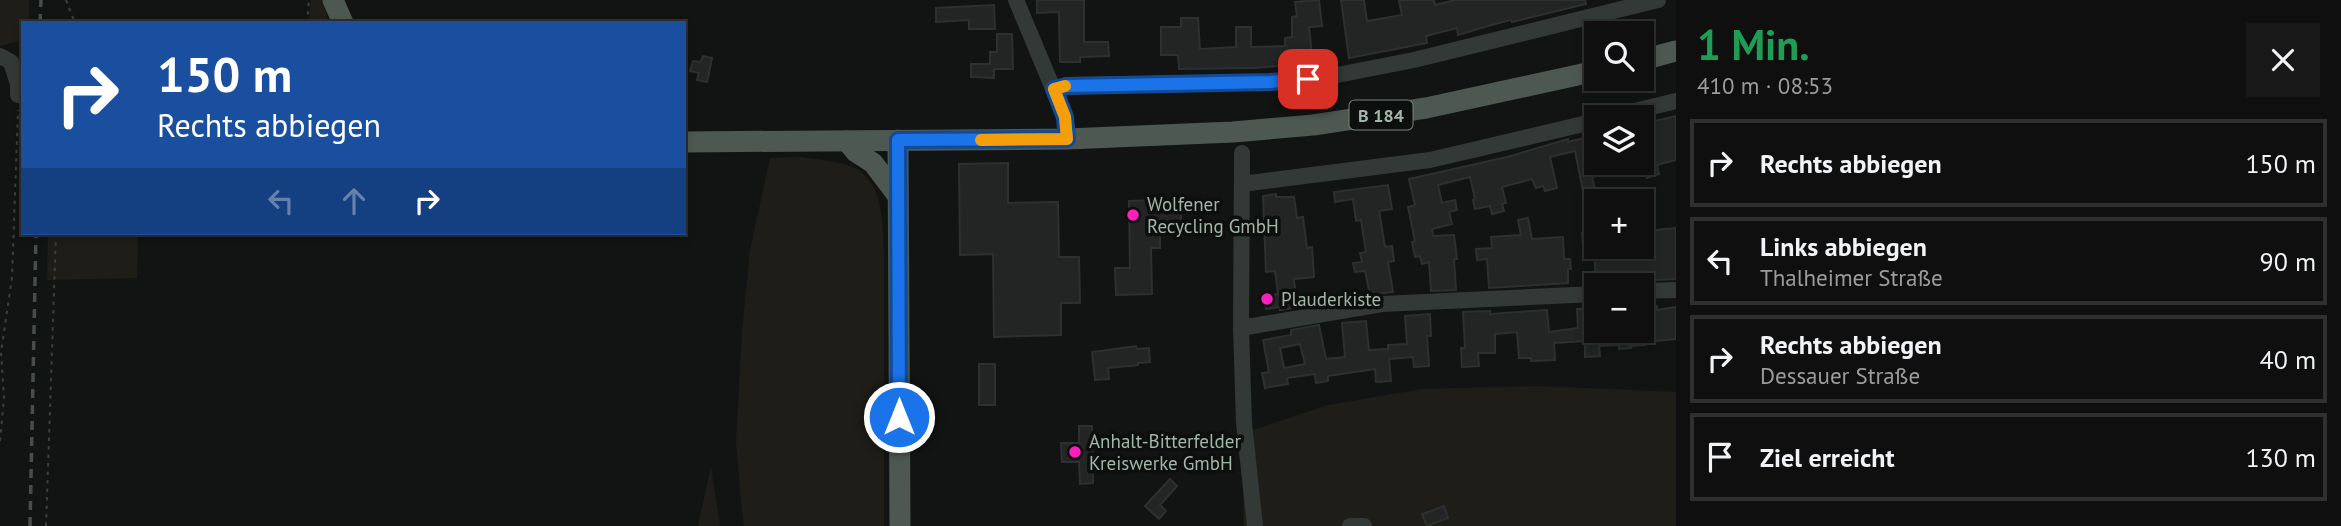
<!DOCTYPE html>
<html lang="de">
<meta charset="utf-8">
<style>
:root{--surface:#0e0f0e;--page:#171817;--text:#f1f3f6;--muted:#9b9c9e;--line:#2e2f2e}
body{margin:0;font-family:"PT Sans",sans-serif;background:var(--page);color:var(--text);height:100vh;display:flex;flex-direction:column;font-size:26px;white-space:nowrap}
*{box-sizing:border-box;margin:0}
p{font-size:23px;color:var(--muted)}
.icon{flex:none;width:38px;height:38px;fill:none;stroke:currentColor;stroke-width:2;stroke-linecap:round;stroke-linejoin:round}
.map{position:relative;flex:1;overflow:hidden}
.sheet{display:flex;flex-direction:column;background:var(--surface);width:665px}
.sheet>*{flex:none}
.top-card{position:absolute;left:21px;top:21px;width:665px;height:214px;border-radius:0px;box-shadow:0 4px 10px #0003,0 0 0 2px var(--line);background:#1a4fa0;color:#fff;overflow:hidden}
.fabs{position:absolute;left:1584px;top:21px;display:grid;gap:14px}
.fabs a{display:grid;place-items:center;width:70px;height:70px;border-radius:0px;background:var(--surface);box-shadow:0 4px 10px #0003,0 0 0 2px var(--line);font-size:35px}
.pin{position:absolute;display:grid;place-items:center;width:60px;height:60px;color:#fff;margin:-30px;border-radius:14px;box-shadow:0 4px 10px #0006}
.me{position:absolute;width:77px;margin:-38px;rotate:0deg;stroke-linejoin:round;filter:drop-shadow(0 0 5px #0008)}
.turn{display:flex;align-items:center;gap:24px;height:147px;padding:0 21px;font-size:32px}
.turn .icon{width:91px;height:91px;stroke-width:2.5}
.turn b{display:block;font-size:49px;line-height:60px}
.lanes{display:flex;align-items:center;height:66px;padding:0 21px;background:#0003;justify-content:center;gap:35px;direction:ltr}
.lanes .off{opacity:.35}
.round{display:grid;place-items:center;flex:none;width:74px;height:74px;border-radius:0px;background:var(--page)}
.summary{display:flex;align-items:center;justify-content:space-between;height:119px;padding:0 21px}
h1{font-size:42px;font-weight:800;line-height:52px;color:#1e9e55}
ul{padding:0;list-style:none}
li{display:flex;align-items:center;gap:21px;height:88px;margin:0 14px 10px;padding:0 7px;border:4px solid var(--line);border-radius:0px}
li div{flex:1}
li b{display:block;font-size:26px}
li em{font-style:normal}
main{display:flex;flex:1;min-height:0}
.map>svg:first-child{display:block}
.green{fill:#1f1d18}
.building{fill:#222524;stroke:#2c302f;stroke-width:2;fill-rule:evenodd}
.lines{fill:none;stroke-linecap:round;stroke-linejoin:round}
.path{stroke:#39403b;stroke-width:2;stroke-dasharray:3.5 5;stroke-linecap:butt}
.minor{stroke:#333936;stroke-width:16}
.major{stroke:#4e5853;stroke-width:21}
.rail{stroke:#464e49;stroke-width:3.5;stroke-dasharray:9 7;stroke-linecap:butt}
.route-casing{stroke:#114b97;stroke-width:18}
.route{stroke:#1a73e8;stroke-width:12}
.slow{stroke:#f59e0b;stroke-width:12}
.poi-dot{fill:#ff1fbc;stroke:#0d0f0e;stroke-width:2.5}
.labels{text-anchor:middle;dominant-baseline:central;stroke-width:7;stroke-linejoin:round;paint-order:stroke}
.shield{fill:#0d0f0e;stroke:#75847a;stroke-width:2}
.shield-label{font-size:18px;font-weight:bold;fill:#a2b6a9}
.poi-label{font-size:19px;fill:#a2b6a9;stroke:#0d0f0e;text-anchor:start}
</style>
<main>
<div class="map">
<svg width="1676" height="526" viewBox="0 0 1676 526">
<rect width="100%" height="100%" fill="#121413"/>
<g class="green">
<polygon points="0,0 29,0 29,23 23,23 23,40 0,46"/>
<polygon points="311,0 322,0 329,23 308,23"/>
<path d="M800,157C814,159 829,160 843,164C884,173 883,221 884,255V526H744L743,521L736,444L742,332L750,250L770,158Z"/>
<polygon points="48,233 138,233 137,278 47,280"/>
<polygon points="1537,386 1676,392 1676,526 1244,526 1241,434 1328,405 1422,389"/>
<polygon points="711,466 720,526 698,526"/>
</g>
<g class="building">
<polygon points="1037,0 1084,0 1084,42 1108,42 1109,56 1080,57 1080,62 1060,62 1059,12 1037,13"/>
<polygon points="1319,0 1322,26 1309,27 1313,63 1255,68 1179,69 1178,55 1161,55 1161,27 1181,27 1181,18 1198,18 1200,49 1236,47 1236,27 1251,27 1251,47 1285,46 1285,38 1292,37 1292,17 1297,16 1295,2"/>
<polygon points="1341,0 1364,0 1367,21 1402,15 1399,1 1404,0 1434,0 1435,5 1455,0 1585,0 1586,4 1512,22 1511,20 1495,24 1458,35 1457,28 1426,36 1427,43 1349,58"/>
<polygon points="994,5 995,29 969,29 969,20 936,22 936,8"/>
<polygon points="997,34 1012,34 1013,69 994,69 994,78 971,77 971,64 990,64 990,52 997,52"/>
<polygon points="703,56 712,58 707,82 697,80 699,73 690,71 693,61 701,62"/>
<polygon points="1676,116 1676,160 1657,165 1659,174 1647,178 1642,161 1642,124"/>
<polygon points="1596,135 1596,163 1631,163 1632,166 1592,177 1596,193 1584,196 1575,151 1550,157 1557,188 1545,191 1543,186 1536,188 1532,179 1502,187 1506,203 1502,204 1504,211 1492,214 1490,206 1475,209 1473,200 1475,199 1470,177 1438,185 1442,203 1455,200 1457,210 1449,212 1452,224 1432,229 1433,236 1454,235 1457,259 1454,259 1456,290 1431,291 1429,262 1422,264 1420,256 1415,257 1412,242 1415,241 1408,207 1415,205 1409,179 1507,157 1568,139 1568,142"/>
<polygon points="1008,163 1008,203 1058,202 1059,257 1079,257 1080,303 1061,303 1061,335 994,337 993,254 960,255 959,164"/>
<polygon points="1388,185 1392,209 1379,211 1385,247 1392,246 1394,261 1388,262 1393,292 1370,295 1365,271 1355,272 1353,263 1362,262 1360,253 1366,252 1361,220 1356,221 1353,199 1335,202 1334,192"/>
<polygon points="1276,194 1276,197 1294,197 1297,218 1303,217 1307,248 1312,247 1314,277 1294,279 1296,297 1316,295 1317,304 1280,310 1280,307 1266,309 1264,296 1278,294 1275,271 1266,272 1263,196"/>
<polygon points="1156,200 1156,207 1172,206 1173,212 1181,212 1181,234 1160,234 1160,248 1151,248 1152,294 1116,295 1115,268 1130,268 1129,201"/>
<polygon points="1528,218 1532,239 1563,237 1564,259 1570,259 1571,269 1568,269 1568,283 1489,288 1487,259 1477,260 1476,249 1492,248 1491,237 1521,235 1518,220"/>
<polygon points="1676,228 1676,279 1596,283 1594,247 1647,247 1646,231"/>
<polygon points="1596,232 1596,244 1583,245 1582,233"/>
<polygon points="1642,306 1657,306 1657,310 1676,307 1676,339 1645,342 1645,345 1630,346 1631,348 1619,349 1619,345 1599,346 1600,356 1585,357 1585,341 1554,343 1555,360 1531,361 1531,358 1519,358 1517,332 1495,334 1495,353 1478,353 1479,366 1462,367 1461,348 1465,348 1463,312 1490,311 1490,314 1547,310 1549,332 1578,328 1577,309 1596,308 1596,331 1642,331"/>
<path d="M1430,314L1431,336H1427L1429,366L1414,367L1413,357L1389,359L1391,381L1376,382L1375,369L1328,376V381L1316,383L1315,374L1287,378L1288,384L1265,388L1262,373L1269,372L1263,340L1291,335V330L1319,325L1326,359L1345,357L1342,323L1366,321L1369,350L1388,349V345L1407,344L1405,316ZM1300,344L1305,364L1284,368L1280,348Z"/>
<polygon points="1136,346 1137,349 1149,348 1150,362 1138,363 1138,365 1108,368 1109,379 1095,380 1092,352"/>
<rect x="979" y="364" width="16" height="41"/>
<polygon points="1079,426 1092,426 1093,483 1080,484 1079,462 1062,462 1061,443 1079,443"/>
<polygon points="1170,479 1177,486 1160,505 1166,511 1159,519 1145,506"/>
<polygon points="1444,506 1448,518 1427,526 1422,514"/>
</g>
<g class="lines">
<g class="path">
<polyline points="66,0 75,23"/>
<polyline points="307,23 309,0"/>
<polyline points="1609,82 1622,79"/>
<polyline points="0,441 4,398 1,352 12,278 18,110"/>
<polyline points="46,526 56,233"/>
</g>
<g class="minor">
<polyline points="1016,0 1065,117 1067,139"/>
<polyline points="0,56 11,62 18,84 18,95"/>
<polyline points="1054,89 1067,85 1270,82 1327,77 1414,60 1658,0"/>
<polyline points="1610,117 1676,101"/>
<polyline points="1242,153 1241,328 1244,423 1255,526"/>
<polyline points="1242,184 1430,160 1596,121"/>
<polyline points="1642,291 1676,290"/>
<polyline points="1241,328 1382,304 1596,294"/>
<polyline points="1350,526 1364,526"/>
</g>
<g class="major">
<polyline points="333,0 343,23"/>
<polyline points="1642,60 1676,51"/>
<polyline points="898,140 900,526"/>
<polyline points="847,141 856,152 873,163 898,196"/>
<polyline points="684,142 1067,139 1233,132 1313,125 1426,108 1596,71"/>
</g>
<g class="rail">
<polyline points="40,23 41,0"/>
<polyline points="30,526 36,233"/>
</g>
</g>
<g class="lines">
<g class="route-casing">
<polyline id="route" points="899,417 898,140 1067,139 1065,117 1054,89 1067,86 1270,82 1308,79"/>
</g>
<use href="#route" class="route"/>
<polyline class="slow" points="981,140 1067,139 1065,117 1054,89 1065,86"/>
</g>
<g class="poi-dot">
<circle cx="1133" cy="215" r="7"/>
<circle cx="1267" cy="299" r="7"/>
<circle cx="1075" cy="452" r="7"/>
</g>
<g class="labels">
<rect class="shield" x="1349.5" y="100.5" width="63" height="29" rx="5"/>
<g class="shield-label">
<text x="1381" y="115">B 184</text>
</g>
<g class="poi-label">
<text x="1147" y="204">Wolfener<tspan x="1147" dy="22">Recycling GmbH</tspan></text>
<text x="1281" y="299">Plauderkiste</text>
<text x="1089" y="441">Anhalt-Bitterfelder<tspan x="1089" dy="22">Kreiswerke GmbH</tspan></text>
</g>
</g>
</svg>
<div class="fabs">
<a><svg class="icon" aria-label="search" viewBox="0 0 24 24"><circle cx="10" cy="10" r="6"/><path d="M15 15l6 6"/></svg></a>
<a><svg class="icon" aria-label="layers" viewBox="0 0 24 24"><path d="M12 4l9 5-9 5-9-5zM3 14l9 5 9-5"/></svg></a>
<a>+</a>
<a>−</a>
</div>
<div class="pin" style="left:1308px;top:79px;background:#d93025"><svg class="icon" aria-label="arrive" viewBox="0 0 24 24"><path d="M6 21V4h12l-3 4 3 4H6"/></svg></div>
<svg class="me" style="left:899px;top:417px" viewBox="-20 -20 40 40"><circle r="17" fill="#1a73e8" stroke="#fff" stroke-width="3"/><path d="M0-11L8 9 0 5-8 9z" fill="#fff"/></svg>
<div class="top-card">
<div class="turn"><svg class="icon" aria-label="right" viewBox="0 0 24 24"><path d="M7 20v-9h11M14 6l5 5-5 5"/></svg><div><b>150 m</b>Rechts abbiegen</div></div>
<div class="lanes"><svg class="icon off" aria-label="left" viewBox="0 0 24 24"><path d="M17 20v-9H6M10 6l-5 5 5 5"/></svg><svg class="icon off" aria-label="ahead" viewBox="0 0 24 24"><path d="M12 20V5M6 11l6-6 6 6"/></svg><svg class="icon" aria-label="right" viewBox="0 0 24 24"><path d="M7 20v-9h11M14 6l5 5-5 5"/></svg></div>
</div>
</div>
<section class="sheet">
<div class="summary"><div><h1>1 Min.</h1><p>410 m · 08:53</p></div><a class="round"><svg class="icon" aria-label="close" viewBox="0 0 24 24"><path d="M6 6l12 12M18 6L6 18"/></svg></a></div>
<ul>
<li><svg class="icon" aria-label="right" viewBox="0 0 24 24"><path d="M7 20v-9h11M14 6l5 5-5 5"/></svg><div><b>Rechts abbiegen</b></div><em>150 m</em></li>
<li><svg class="icon" aria-label="left" viewBox="0 0 24 24"><path d="M17 20v-9H6M10 6l-5 5 5 5"/></svg><div><b>Links abbiegen</b><p>Thalheimer Straße</p></div><em>90 m</em></li>
<li><svg class="icon" aria-label="right" viewBox="0 0 24 24"><path d="M7 20v-9h11M14 6l5 5-5 5"/></svg><div><b>Rechts abbiegen</b><p>Dessauer Straße</p></div><em>40 m</em></li>
<li><svg class="icon" aria-label="arrive" viewBox="0 0 24 24"><path d="M6 21V4h12l-3 4 3 4H6"/></svg><div><b>Ziel erreicht</b></div><em>130 m</em></li>
</ul>
</section>
</main>
